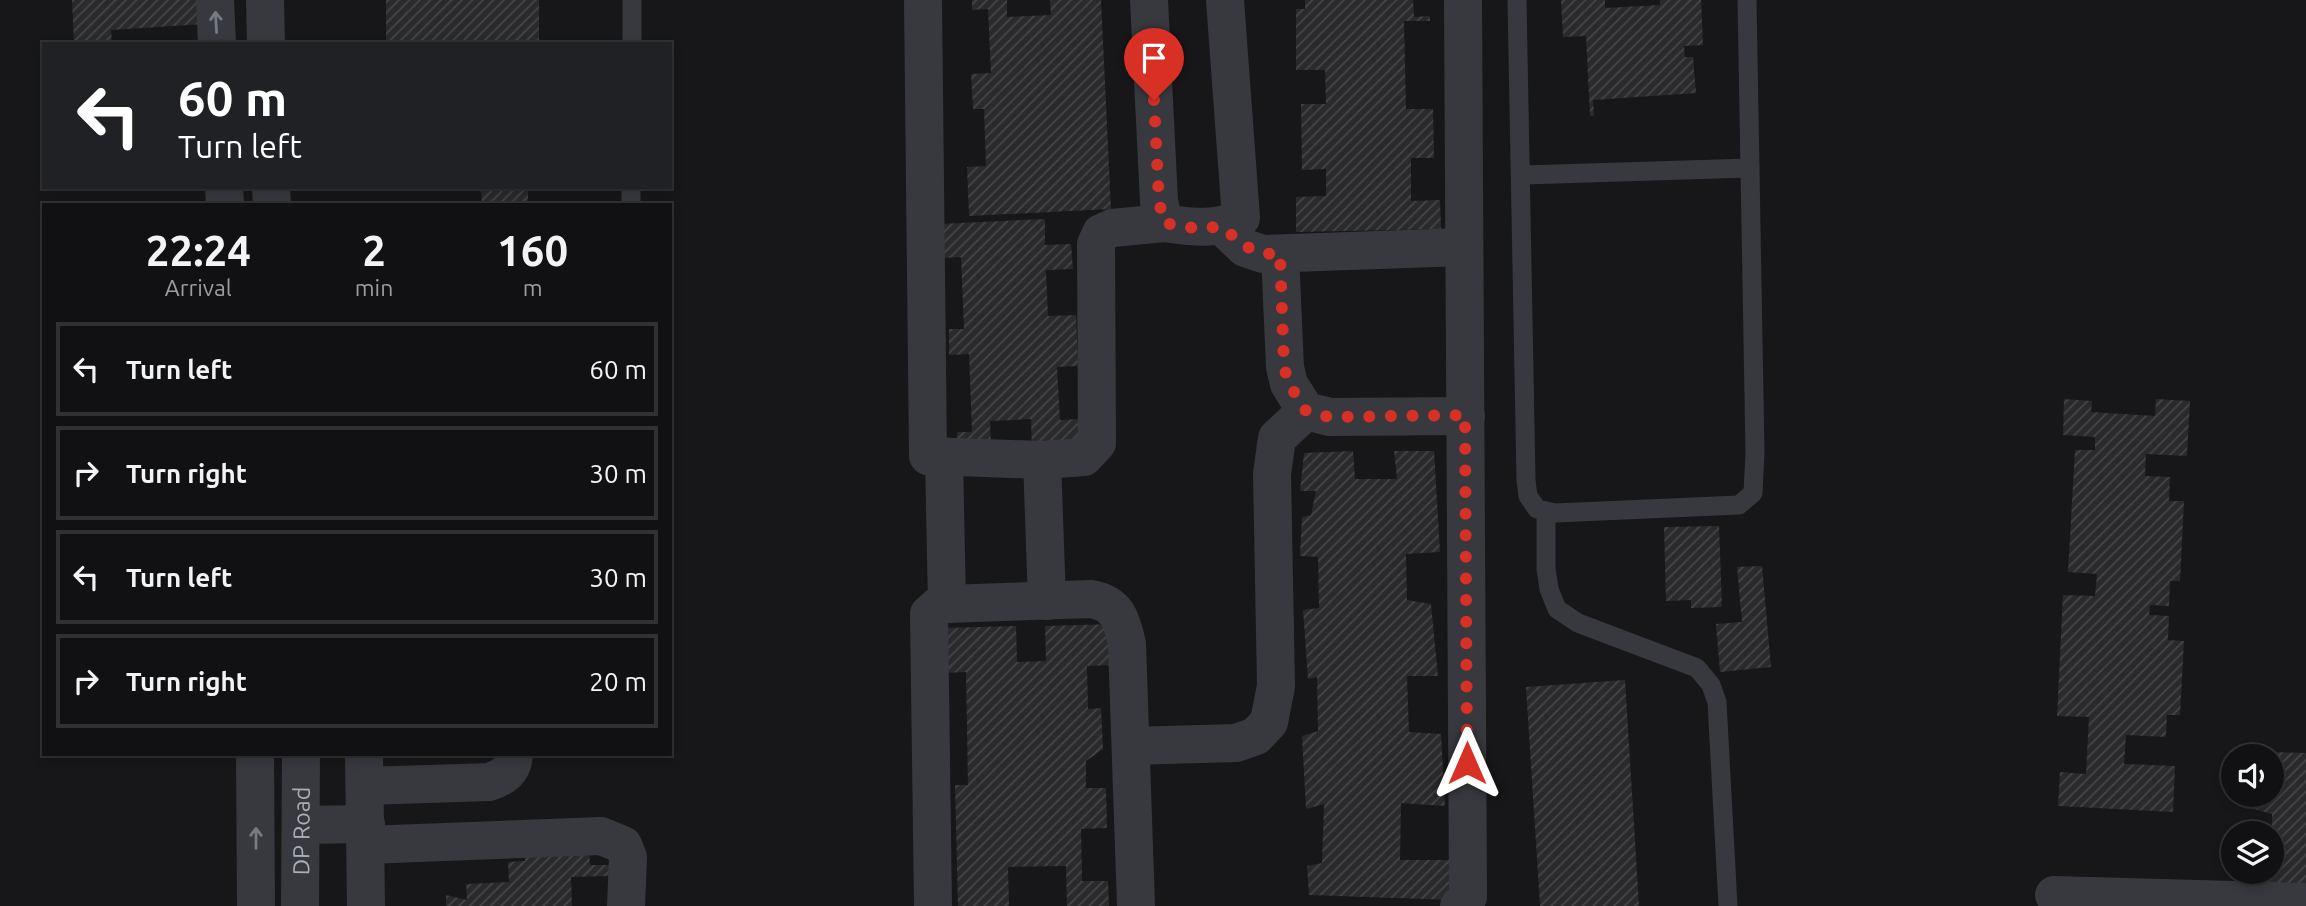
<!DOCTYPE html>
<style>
:root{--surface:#111113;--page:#1a1a1c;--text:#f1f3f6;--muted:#9c9da0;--line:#303133}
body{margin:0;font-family:Ubuntu,sans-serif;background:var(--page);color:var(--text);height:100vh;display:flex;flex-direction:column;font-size:26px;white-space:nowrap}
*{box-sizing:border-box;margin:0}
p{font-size:23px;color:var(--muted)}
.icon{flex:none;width:38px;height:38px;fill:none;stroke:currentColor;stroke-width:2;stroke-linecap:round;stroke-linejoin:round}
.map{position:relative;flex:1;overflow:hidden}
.panel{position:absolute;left:42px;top:203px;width:630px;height:553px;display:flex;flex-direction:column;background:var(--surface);border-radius:0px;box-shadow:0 4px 10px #0003,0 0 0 2px var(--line)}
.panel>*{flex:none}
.guide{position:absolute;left:42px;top:42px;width:630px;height:147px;border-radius:0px;box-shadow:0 4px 10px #0003,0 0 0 2px var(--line);background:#202124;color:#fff;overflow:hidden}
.controls{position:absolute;left:2221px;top:744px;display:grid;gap:14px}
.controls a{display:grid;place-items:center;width:63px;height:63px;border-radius:50%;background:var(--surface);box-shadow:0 4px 10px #0003,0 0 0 2px var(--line);font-size:35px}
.pin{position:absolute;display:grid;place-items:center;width:60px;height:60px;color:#fff;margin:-72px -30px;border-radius:50% 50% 50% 0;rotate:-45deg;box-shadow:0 0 7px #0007}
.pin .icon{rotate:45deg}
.me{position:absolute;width:77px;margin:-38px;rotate:0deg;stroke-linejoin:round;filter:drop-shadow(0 0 5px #0008)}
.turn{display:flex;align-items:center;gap:24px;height:147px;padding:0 21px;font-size:32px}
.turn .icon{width:91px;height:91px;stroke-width:2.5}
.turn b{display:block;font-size:49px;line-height:60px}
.eta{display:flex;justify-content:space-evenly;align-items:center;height:119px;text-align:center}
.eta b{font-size:42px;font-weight:700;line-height:49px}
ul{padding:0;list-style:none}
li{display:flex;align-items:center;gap:21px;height:94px;margin:0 14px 10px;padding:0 7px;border:4px solid var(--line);border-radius:0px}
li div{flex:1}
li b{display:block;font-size:26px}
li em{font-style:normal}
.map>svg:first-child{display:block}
.building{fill:url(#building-hatch)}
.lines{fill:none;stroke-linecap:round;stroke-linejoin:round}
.service{stroke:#38393e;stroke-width:19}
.minor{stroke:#38393e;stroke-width:38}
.tertiary{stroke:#38393e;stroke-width:38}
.oneway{stroke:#767a82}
.route{stroke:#d93025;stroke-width:12;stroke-dasharray:0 21.6}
.labels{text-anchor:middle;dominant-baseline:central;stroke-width:7;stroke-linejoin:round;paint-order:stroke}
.street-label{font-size:23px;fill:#a9afb9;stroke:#121214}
</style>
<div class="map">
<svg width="2306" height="906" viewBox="0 0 2306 906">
<defs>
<pattern id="building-hatch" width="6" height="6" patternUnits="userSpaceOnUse" patternTransform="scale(1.75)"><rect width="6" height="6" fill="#2a2a2d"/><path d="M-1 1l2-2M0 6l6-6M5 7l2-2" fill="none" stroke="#464649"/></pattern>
</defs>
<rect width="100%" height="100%" fill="#171719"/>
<g class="building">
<polygon points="72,0 203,0 205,24 111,30 112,44 74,44"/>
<rect x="386" y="0" width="153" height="44"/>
<polygon points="972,0 1007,0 1007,17 1051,15 1050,0 1101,0 1111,209 969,216 967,167 986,166 984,109 973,109 971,74 991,73 988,9 972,10"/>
<polygon points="1305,0 1413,0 1414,17 1430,16 1430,21 1404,21 1406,109 1433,109 1434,158 1411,158 1411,201 1440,200 1441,229 1296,232 1296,197 1326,196 1326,169 1302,170 1301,104 1326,104 1325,70 1296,70 1296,9 1305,9"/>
<polygon points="1561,0 1605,0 1605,8 1660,5 1660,0 1701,0 1703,45 1684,46 1685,57 1693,57 1696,93 1593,100 1594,116 1590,116 1586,36 1563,37"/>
<polygon points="481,187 528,187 528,205 482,205"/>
<polygon points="1045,219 1045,245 1071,244 1073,269 1046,270 1048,316 1076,315 1078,366 1057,367 1060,420 1080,419 1081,448 1032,451 1031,419 990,421 991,445 957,447 957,432 972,432 969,354 949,355 949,329 964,329 961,257 941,258 939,224"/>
<polygon points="2064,399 2092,401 2091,412 2155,416 2156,399 2190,401 2187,456 2146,454 2145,476 2170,477 2169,501 2184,501 2180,581 2170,581 2169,606 2150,605 2149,615 2169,616 2168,640 2184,641 2180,715 2167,715 2166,737 2126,735 2124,764 2175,766 2173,812 2058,806 2060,772 2086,774 2089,717 2057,716 2063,595 2095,596 2097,574 2068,572 2075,450 2095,450 2095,437 2063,435"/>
<polygon points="1353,451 1355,479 1397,479 1394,451 1434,451 1440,552 1406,554 1407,600 1431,604 1438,676 1407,676 1409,732 1441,734 1445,806 1401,803 1400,860 1452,860 1453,900 1309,895 1307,866 1322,863 1324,804 1306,809 1302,736 1318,731 1317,677 1308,679 1303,610 1319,608 1318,557 1300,556 1302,517 1311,515 1316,491 1300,491 1304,453"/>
<polygon points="1719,526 1722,607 1691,608 1691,600 1666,601 1664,527"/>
<polygon points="1762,566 1771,667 1720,672 1716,624 1742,622 1737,567"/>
<polygon points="1114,624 1115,665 1087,666 1088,709 1101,708 1103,749 1086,761 1086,788 1106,788 1107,828 1081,829 1082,881 1108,881 1109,906 1067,906 1066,866 1008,867 1009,906 958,906 955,785 968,785 966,672 943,673 942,628 1016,626 1017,662 1046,661 1045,626"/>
<polygon points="1625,680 1639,906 1540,906 1526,687"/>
<polygon points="2239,751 2306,753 2306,885 2234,881 2234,872 2272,872 2272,814 2236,804 2237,794 2272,794 2272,756 2239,756"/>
<polygon points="589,848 590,865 609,865 609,876 571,877 572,906 446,906 446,895 467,900 466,884 509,882 508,862 525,861 525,851"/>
</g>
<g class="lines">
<g class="service">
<polyline points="1517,0 1526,480 1528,496 1537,509 1555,513 1739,505 1753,493 1755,453 1747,0"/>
<polyline points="632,44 632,0"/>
<polyline points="1521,175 1750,168"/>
<polyline points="631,205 631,187"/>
<polyline points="1546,511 1546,568 1549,589 1557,609 1578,623 1697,668 1711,685 1717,702 1728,906"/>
</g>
<g class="minor">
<polyline points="923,0 928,456 1042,460 1084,457 1097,443 1096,244 1101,233 1112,228 1164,223"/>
<path d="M1149,0L1159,201L1164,223C1192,227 1215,231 1241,218L1225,0"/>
<polyline points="1223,227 1245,248 1263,254 1464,247"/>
<polyline points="1280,254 1285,367 1289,384 1306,411 1330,417 1466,416"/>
<polyline points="944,458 947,604"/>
<polyline points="1042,460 1047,601"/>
<polyline points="1131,746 1236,743 1256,736 1269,722 1276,686 1272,474 1277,438 1306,411"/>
<polyline points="364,754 366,906"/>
<path d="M365,786L489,782C504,777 513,771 514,754"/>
<polyline points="301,825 366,824"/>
<polyline points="366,845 601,836 623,845 628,857 626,906"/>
<polyline points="2054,895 2306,902"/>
<path d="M933,906L929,614L938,606L947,604L1091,599C1117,603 1122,620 1127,644L1136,906"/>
<polyline points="1459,906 1468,897 1463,0"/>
</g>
<g class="tertiary">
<polyline points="215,0 217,44"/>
<polyline points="265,0 266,44"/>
<polyline points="224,187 225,205"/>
<polyline points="271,187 272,205"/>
<polyline points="255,754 256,906"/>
<path id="s1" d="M300,906L301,754"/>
</g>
</g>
<defs><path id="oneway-shaft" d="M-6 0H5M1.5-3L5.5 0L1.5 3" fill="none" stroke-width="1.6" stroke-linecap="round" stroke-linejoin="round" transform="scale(1.75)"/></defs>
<g class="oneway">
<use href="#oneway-shaft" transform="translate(216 22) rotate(-93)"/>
<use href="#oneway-shaft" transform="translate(256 838) rotate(-90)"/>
</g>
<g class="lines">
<path class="route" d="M1154,100L1159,201L1164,223L1194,228L1223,227C1241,244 1253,255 1280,254L1284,367L1289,384L1306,411L1329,417L1465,415L1467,763"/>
</g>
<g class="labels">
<g class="street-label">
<text stroke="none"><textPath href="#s1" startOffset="75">DP Road</textPath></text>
</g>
</g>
</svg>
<div class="controls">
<a><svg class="icon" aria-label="sound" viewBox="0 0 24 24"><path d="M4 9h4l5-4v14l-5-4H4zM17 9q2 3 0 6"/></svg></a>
<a><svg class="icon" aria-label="layers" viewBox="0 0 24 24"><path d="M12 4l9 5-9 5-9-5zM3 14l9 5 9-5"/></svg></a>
</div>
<div class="pin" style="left:1154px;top:100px;background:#d93025"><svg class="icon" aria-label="arrive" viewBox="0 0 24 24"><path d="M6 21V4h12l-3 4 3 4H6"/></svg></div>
<svg class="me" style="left:1467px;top:763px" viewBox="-20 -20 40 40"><path d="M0-17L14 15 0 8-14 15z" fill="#d93025" stroke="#fff" stroke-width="4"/></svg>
<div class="guide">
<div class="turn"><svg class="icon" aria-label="left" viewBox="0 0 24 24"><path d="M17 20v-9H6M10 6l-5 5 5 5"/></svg><div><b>60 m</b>Turn left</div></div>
</div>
<section class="panel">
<div class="eta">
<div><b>22:24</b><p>Arrival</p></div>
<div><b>2</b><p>min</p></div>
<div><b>160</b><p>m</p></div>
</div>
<ul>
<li><svg class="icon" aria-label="left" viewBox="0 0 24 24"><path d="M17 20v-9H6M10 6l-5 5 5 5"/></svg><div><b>Turn left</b></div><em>60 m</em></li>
<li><svg class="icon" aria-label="right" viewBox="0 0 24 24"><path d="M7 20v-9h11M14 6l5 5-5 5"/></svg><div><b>Turn right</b></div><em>30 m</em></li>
<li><svg class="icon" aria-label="left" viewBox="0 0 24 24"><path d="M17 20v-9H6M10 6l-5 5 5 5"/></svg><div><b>Turn left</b></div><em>30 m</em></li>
<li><svg class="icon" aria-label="right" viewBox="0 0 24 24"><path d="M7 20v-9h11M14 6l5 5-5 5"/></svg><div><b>Turn right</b></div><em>20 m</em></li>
</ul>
</section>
</div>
